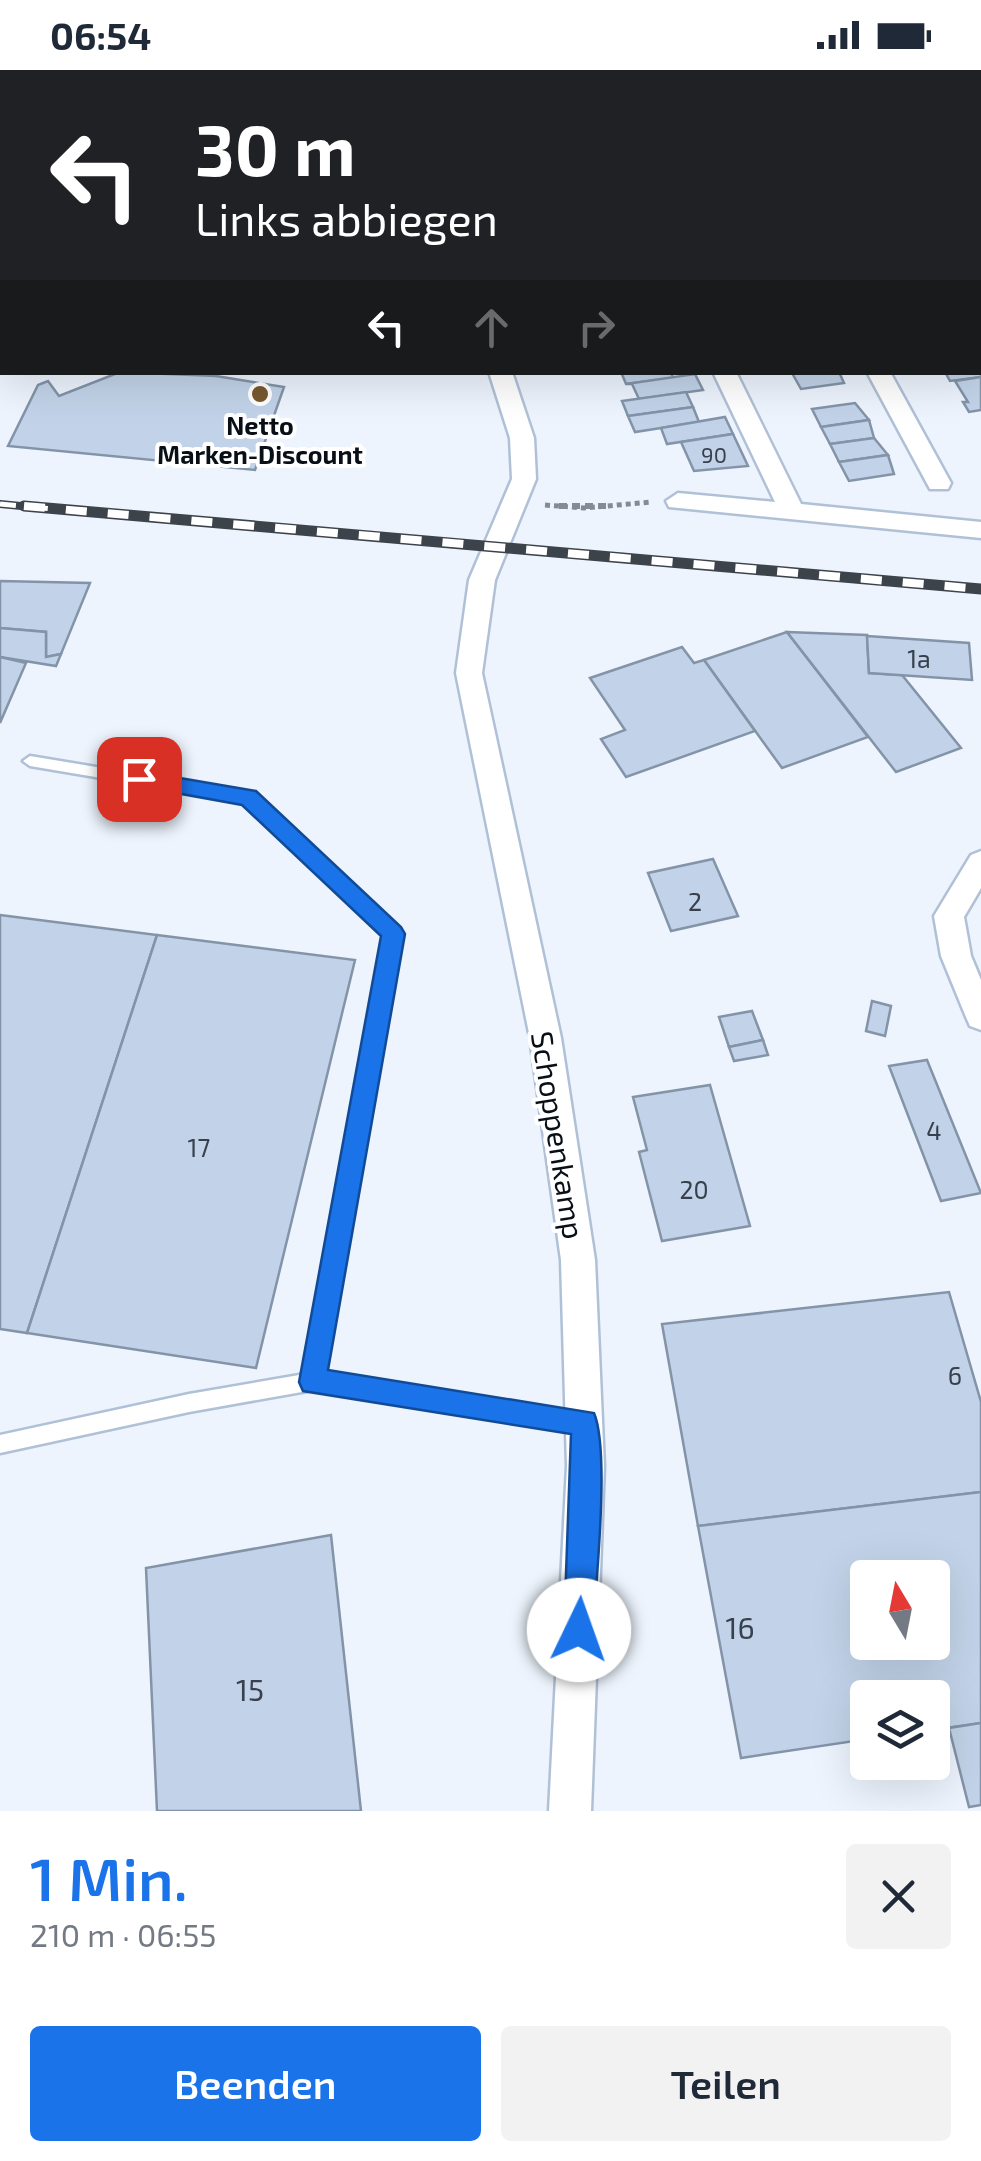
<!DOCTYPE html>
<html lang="de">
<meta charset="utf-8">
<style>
:root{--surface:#fff;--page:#f2f2f3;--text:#1f2937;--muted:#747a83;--accent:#1a73e8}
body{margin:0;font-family:"Exo 2",sans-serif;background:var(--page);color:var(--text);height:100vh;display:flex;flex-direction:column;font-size:38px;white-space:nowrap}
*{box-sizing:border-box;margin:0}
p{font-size:32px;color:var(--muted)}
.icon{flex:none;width:55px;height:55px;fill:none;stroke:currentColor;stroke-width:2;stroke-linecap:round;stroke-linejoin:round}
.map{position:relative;height:1741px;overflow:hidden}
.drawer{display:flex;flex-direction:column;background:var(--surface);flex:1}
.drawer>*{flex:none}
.hud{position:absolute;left:0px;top:0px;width:982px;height:305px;box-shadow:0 10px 40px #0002;background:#202124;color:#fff;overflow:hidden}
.needle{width:65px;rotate:350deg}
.fabs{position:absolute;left:850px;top:1490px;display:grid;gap:20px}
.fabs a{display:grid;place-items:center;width:100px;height:100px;border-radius:10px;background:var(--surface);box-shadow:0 10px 40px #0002;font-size:50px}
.pin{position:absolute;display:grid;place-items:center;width:85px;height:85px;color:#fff;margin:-42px;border-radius:20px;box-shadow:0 5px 15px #0006}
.me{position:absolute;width:110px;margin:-55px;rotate:3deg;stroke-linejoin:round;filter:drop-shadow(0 0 8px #0008)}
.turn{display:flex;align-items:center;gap:35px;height:210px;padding:0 30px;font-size:45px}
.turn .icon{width:130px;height:130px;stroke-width:2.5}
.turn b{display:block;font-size:70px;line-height:85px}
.lanes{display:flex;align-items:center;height:95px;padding:0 30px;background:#0003;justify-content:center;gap:50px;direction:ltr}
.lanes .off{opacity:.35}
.round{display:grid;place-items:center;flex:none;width:105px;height:105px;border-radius:10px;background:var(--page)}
.head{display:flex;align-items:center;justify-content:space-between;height:170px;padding:0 30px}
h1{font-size:60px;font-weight:600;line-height:75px;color:var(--accent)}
.button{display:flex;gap:20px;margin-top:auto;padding:20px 30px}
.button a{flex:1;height:115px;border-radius:10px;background:var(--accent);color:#fff;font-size:40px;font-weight:600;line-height:115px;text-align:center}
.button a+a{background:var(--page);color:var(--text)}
.status{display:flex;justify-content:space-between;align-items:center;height:70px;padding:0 50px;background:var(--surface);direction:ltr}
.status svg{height:28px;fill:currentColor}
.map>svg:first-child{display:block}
.building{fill:#c2d3e9;stroke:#8394a9;stroke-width:2.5;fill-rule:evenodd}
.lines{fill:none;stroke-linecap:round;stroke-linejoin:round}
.service-casing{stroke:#b0c1d7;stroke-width:5}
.minor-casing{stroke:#b0c1d7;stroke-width:5}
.path-far1{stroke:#848b93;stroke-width:5;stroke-dasharray:5 4;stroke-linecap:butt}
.path{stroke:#848b93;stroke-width:6;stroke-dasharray:8 5;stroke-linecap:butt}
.service{fill:#fff;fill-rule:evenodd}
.minor{fill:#fff;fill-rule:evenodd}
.rail-far1-casing{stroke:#3d434b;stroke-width:8}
.rail-casing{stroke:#3d434b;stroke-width:11}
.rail-far1{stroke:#fff;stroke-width:5;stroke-dasharray:16;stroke-linecap:butt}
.rail{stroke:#fff;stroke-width:8;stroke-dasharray:21;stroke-linecap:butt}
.route{fill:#1a73e8;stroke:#114b97;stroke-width:2.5}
.poi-dot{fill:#78582e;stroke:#fff;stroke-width:4}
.labels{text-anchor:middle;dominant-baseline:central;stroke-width:8;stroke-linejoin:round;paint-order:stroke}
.far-number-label{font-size:22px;fill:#37404c}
.far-poi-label{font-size:25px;font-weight:bold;fill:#090f17;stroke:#fff}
.number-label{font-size:25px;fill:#37404c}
.street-label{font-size:30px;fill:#090f17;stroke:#fff}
.near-number-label{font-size:30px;fill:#37404c}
</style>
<div class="status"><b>06:54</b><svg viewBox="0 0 49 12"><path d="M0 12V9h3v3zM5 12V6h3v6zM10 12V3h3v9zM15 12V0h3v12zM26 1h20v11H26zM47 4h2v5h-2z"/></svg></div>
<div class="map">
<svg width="981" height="1741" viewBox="0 0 981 1741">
<rect width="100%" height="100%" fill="#edf4fd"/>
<g class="building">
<polygon points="981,275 981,307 950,311 945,302 980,302"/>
<polygon points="120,302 216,306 284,317 255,400 8,376 38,315 48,311 59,326"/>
<polygon points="621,302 671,302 673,308 626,314"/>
<polygon points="839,302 844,313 801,319 792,303"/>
<polygon points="695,304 703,320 639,329 632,314 626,314"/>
<polygon points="981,307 981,340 969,342 963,332 968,332 955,311"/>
<polygon points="686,322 693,337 628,346 622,331"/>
<polygon points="855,333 869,350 821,357 812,339"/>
<polygon points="693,337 699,352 661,358 635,362 628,346"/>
<polygon points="725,347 733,364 667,374 661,358"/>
<polygon points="869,350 874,368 830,374 821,357"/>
<polygon points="733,364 748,396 694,401 681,372"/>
<polygon points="874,368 888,385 839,392 830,374"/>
<polygon points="888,385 894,404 849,411 839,392"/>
<polygon points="0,511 90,513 61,584 46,587 46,562 0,558"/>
<polygon points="0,558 46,562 46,587 61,584 56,596 0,587"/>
<polygon points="787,562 868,667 782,698 704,590"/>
<polygon points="787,562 867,565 869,603 902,605 961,678 896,702"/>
<polygon points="867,566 969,573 972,610 869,603"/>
<polygon points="682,577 694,593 704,590 755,661 626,707 601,669 625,660 590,608"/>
<polygon points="0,587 26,593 0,653"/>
<polygon points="713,789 738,846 671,861 648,803"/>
<polygon points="0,845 157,865 27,1263 0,1259"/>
<polygon points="157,865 355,890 256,1298 27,1263"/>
<polygon points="872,931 891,936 885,966 866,961"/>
<polygon points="752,941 763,970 729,977 719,947"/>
<polygon points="763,970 768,985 734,991 729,977"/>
<polygon points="927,990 981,1123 941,1131 889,996"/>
<polygon points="710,1015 750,1156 662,1171 639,1082 647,1080 633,1027"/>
<polygon points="949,1222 981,1332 981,1422 698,1456 662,1254"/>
<path d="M981,1422V1653L932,1660V1628H868V1669L741,1688L698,1456ZM868,1508H932V1572H868Z"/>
<polygon points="331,1465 361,1741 157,1741 146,1498"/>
<polygon points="981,1653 981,1735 969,1737 949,1658"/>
</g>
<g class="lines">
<g class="service-casing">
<polygon id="service" points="30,686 253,723 398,859 400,863 323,1304 582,1343 588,1346 591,1352 588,1358 582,1361 313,1320 189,1342 0,1383 0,1365 189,1324 305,1304 385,865 244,732 30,696 23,691"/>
</g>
<g class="minor-casing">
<g id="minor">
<polygon points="316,0 334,0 335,2 317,2"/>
<polygon points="548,0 567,0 568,2 549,2"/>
<polygon points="840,0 862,0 863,2 841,2"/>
<rect x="980" y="63" width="1" height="12"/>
<rect x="980" y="190" width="1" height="12"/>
<polygon points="980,231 981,232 981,247 980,246"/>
<rect x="0" y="281" width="2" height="14"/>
<polygon points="489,302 512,302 534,368 536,409 495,510 482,603 561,968 595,1190 604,1396 591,1741 549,1741 567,1396 561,1190 530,968 456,603 469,510 512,409 510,368"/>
<polygon points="713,302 736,302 801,434 981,452 981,468 669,437 666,431 678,423 775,432"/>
<polygon points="867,302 890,302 951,413 948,419 930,419"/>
<polygon points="981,781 981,818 964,847 971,886 981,910 981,960 970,956 966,947 941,886 934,846 971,785"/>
</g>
</g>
<polyline class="path-far1" points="545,435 584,438 652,432"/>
<polyline class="path" points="559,436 606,436"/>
<use href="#service" class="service"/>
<use href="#minor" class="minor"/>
<g class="rail-far1-casing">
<polyline id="rail-far1" points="0,434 52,439"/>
</g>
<g class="rail-casing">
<polyline id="rail" points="24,436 981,519"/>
</g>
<use href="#rail-far1" class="rail-far1"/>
<use href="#rail" class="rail"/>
</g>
<path class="route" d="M139,701L256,721L401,857L405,864L328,1300L594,1343C610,1381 596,1512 593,1560L589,1570L579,1574L568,1570L564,1560L571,1364L303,1321L299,1312L381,866L242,735L132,715L128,709L132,703Z"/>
<circle class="poi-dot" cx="260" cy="324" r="10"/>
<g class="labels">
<g class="far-number-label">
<text x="714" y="384">90</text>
</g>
<g class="far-poi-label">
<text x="260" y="355">Netto<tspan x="260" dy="29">Marken-Discount</tspan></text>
</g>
<g class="number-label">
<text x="919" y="588">1a</text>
<text x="695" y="831">2</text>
<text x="934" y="1060">4</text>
<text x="199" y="1077">17</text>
<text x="694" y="1119">20</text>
<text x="955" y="1305">6</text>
</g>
<g class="street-label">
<text transform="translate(559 1065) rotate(81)">Schoppenkamp</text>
</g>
<g class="near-number-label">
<text x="740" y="1557">16</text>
<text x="250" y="1619">15</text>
</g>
</g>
</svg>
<div class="fabs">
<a><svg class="needle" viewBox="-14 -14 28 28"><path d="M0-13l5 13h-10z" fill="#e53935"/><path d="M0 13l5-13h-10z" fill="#747a83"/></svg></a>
<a><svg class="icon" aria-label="layers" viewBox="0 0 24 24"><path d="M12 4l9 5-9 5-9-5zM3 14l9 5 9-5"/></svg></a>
</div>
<div class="pin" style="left:139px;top:709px;background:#d93025"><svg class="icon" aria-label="arrive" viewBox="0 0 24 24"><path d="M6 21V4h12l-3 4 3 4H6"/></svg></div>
<svg class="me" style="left:579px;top:1560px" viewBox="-20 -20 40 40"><circle r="19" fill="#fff"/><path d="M0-13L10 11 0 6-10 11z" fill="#1a73e8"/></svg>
<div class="hud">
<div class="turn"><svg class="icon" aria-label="left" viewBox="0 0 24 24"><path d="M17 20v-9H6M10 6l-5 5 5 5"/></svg><div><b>30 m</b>Links abbiegen</div></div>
<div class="lanes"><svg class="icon" aria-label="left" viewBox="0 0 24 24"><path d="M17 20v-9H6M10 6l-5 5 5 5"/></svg><svg class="icon off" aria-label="ahead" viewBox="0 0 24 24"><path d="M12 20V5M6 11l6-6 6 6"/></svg><svg class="icon off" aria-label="right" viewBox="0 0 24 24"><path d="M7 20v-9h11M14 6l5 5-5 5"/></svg></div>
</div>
</div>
<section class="drawer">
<div class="head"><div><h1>1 Min.</h1><p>210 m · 06:55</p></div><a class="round"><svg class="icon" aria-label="close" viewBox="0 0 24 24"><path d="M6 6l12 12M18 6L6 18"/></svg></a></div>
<div class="button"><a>Beenden</a><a>Teilen</a></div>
</section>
